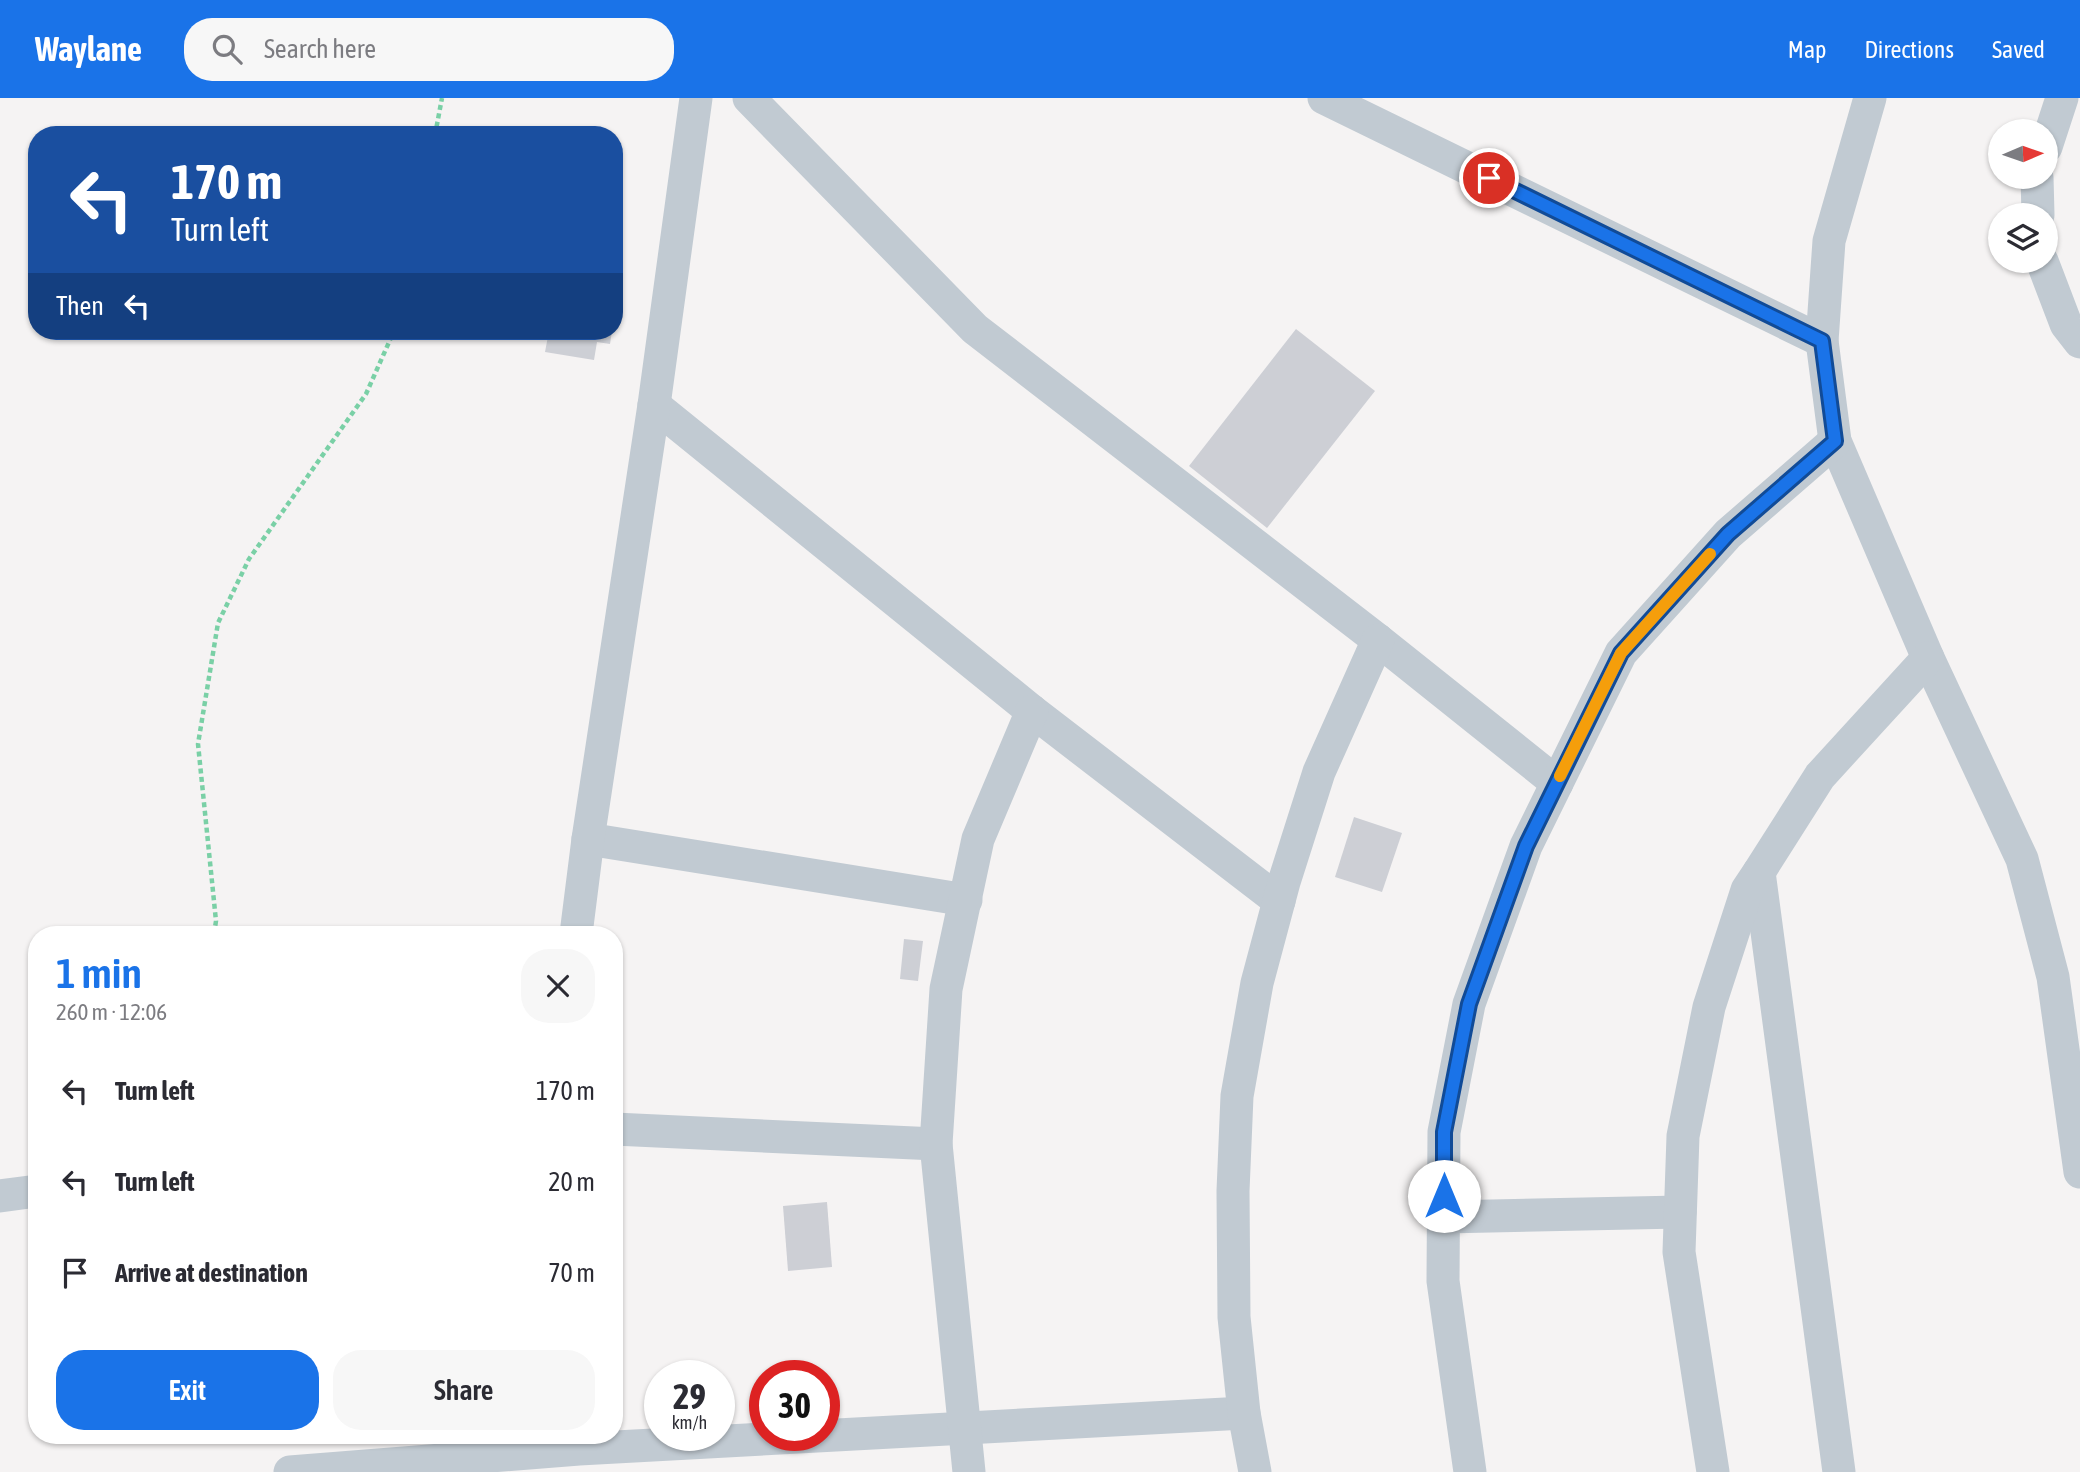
<!DOCTYPE html>
<meta charset="utf-8">
<style>
:root{--surface:#fff;--page:#f7f7f7;--text:#2b2b33;--muted:#7c7c81;--accent:#1a73e8}
body{margin:0;font-family:"Asap Condensed",sans-serif;background:var(--page);color:var(--text);height:100vh;display:flex;flex-direction:column;font-size:26px;white-space:nowrap}
*{box-sizing:border-box;margin:0}
p{font-size:23px;color:var(--muted)}
.icon{flex:none;width:38px;height:38px;fill:none;stroke:currentColor;stroke-width:2;stroke-linecap:round;stroke-linejoin:round}
.map{position:relative;flex:1;overflow:hidden}
.panel{position:absolute;left:28px;top:828px;width:595px;height:518px;display:flex;flex-direction:column;background:var(--surface);border-radius:28px;box-shadow:0 2px 5px #0004}
.panel>*{flex:none}
.guide{position:absolute;left:28px;top:28px;width:595px;height:214px;border-radius:28px;box-shadow:0 2px 5px #0004;background:#1a4fa0;color:#fff;overflow:hidden}
.needle{width:46px;rotate:88deg}
.controls{position:absolute;left:1988px;top:21px;display:grid;gap:14px}
.controls a{display:grid;place-items:center;width:70px;height:70px;border-radius:50%;background:var(--surface);box-shadow:0 2px 5px #0004;font-size:35px}
.speed{position:absolute;left:644px;top:1262px;display:flex;gap:14px;font-size:35px;font-weight:700;text-align:center}
.speed>*{display:grid;place-content:center;width:91px;height:91px;border-radius:50%;background:var(--surface);box-shadow:0 2px 5px #0004;line-height:1}
.speed small{font-size:18px;font-weight:400}
.speed .limit{border:10px solid #d22;background:#fff;color:#111}
.pin{position:absolute;display:grid;place-items:center;width:60px;height:60px;color:#fff;margin:-30px;border:4px solid #fff;border-radius:50%;box-shadow:0 2px 7px #0007}
.me{position:absolute;width:77px;margin:-38px;rotate:0deg;stroke-linejoin:round;filter:drop-shadow(0 0 5px #0008)}
.turn{display:flex;align-items:center;gap:24px;height:147px;padding:0 28px;font-size:32px}
.turn .icon{width:91px;height:91px;stroke-width:2.5}
.turn b{display:block;font-size:49px;line-height:60px}
.then{display:flex;align-items:center;height:66px;padding:0 28px;background:#0003;gap:14px;font-size:26px}
.round{display:grid;place-items:center;flex:none;width:74px;height:74px;border-radius:28px;background:var(--page)}
.summary{display:flex;align-items:center;justify-content:space-between;height:119px;padding:0 28px}
h1{font-size:42px;font-weight:600;line-height:52px;color:var(--accent)}
.action{display:flex;gap:14px;margin-top:auto;padding:14px 28px}
.action a{flex:1;height:80px;border-radius:28px;background:var(--accent);color:#fff;font-size:28px;font-weight:600;line-height:80px;text-align:center}
.action a+a{background:var(--page);color:var(--text)}
ul{padding:0;list-style:none}
li{display:flex;align-items:center;gap:21px;height:91px;padding:0 28px}
li div{flex:1}
li b{display:block;font-size:26px}
li em{font-style:normal}
header{display:flex;align-items:center;gap:42px;box-sizing:border-box;height:98px;padding:0 35px;background:var(--accent);color:#fff}
header strong{font-size:33px}
nav{display:flex;gap:38px;margin-inline-start:auto;font-size:24px}
.search{width:490px;height:63px;background:var(--page);display:flex;align-items:center;gap:18px;box-sizing:border-box;padding:0 24px;border-radius:28px;color:var(--muted);font-size:26px}
.map>svg:first-child{display:block}
.building{fill:#cdcfd5}
.lines{fill:none;stroke-linecap:round;stroke-linejoin:round}
.path{stroke:#7ad0a6;stroke-width:4.5;stroke-dasharray:5 3.5;stroke-linecap:butt}
.minor{stroke:#c1cad2;stroke-width:33}
.route-casing{stroke:#114b97;stroke-width:18}
.route{stroke:#1a73e8;stroke-width:12}
.slow{stroke:#f59e0b;stroke-width:12}
</style>
<header>
<strong>Waylane</strong>
<div class="search"><svg class="icon" aria-label="search" viewBox="0 0 24 24"><circle cx="10" cy="10" r="6"/><path d="M15 15l6 6"/></svg>Search here</div>
<nav><a>Map</a><a>Directions</a><a>Saved</a></nav>
</header>
<div class="map">
<svg width="2080" height="1374" viewBox="0 0 2080 1374">
<rect width="100%" height="100%" fill="#f5f3f3"/>
<g class="building">
<polygon points="1296,231 1375,293 1267,430 1189,368"/>
<polygon points="549,233 612,233 610,246 597,244 594,262 545,254"/>
<polygon points="1354,719 1402,735 1382,794 1335,779"/>
<polygon points="904,841 923,843 918,883 900,881"/>
<polygon points="827,1104 832,1169 788,1173 783,1108"/>
</g>
<g class="lines">
<g class="path">
<polyline points="435,37 442,0"/>
<polyline points="214,836 216,823 198,646 218,525 249,461 366,296 394,233"/>
</g>
<g class="minor">
<polyline points="749,0 975,231 1378,542 1557,685"/>
<polyline points="1324,0 1822,243"/>
<polyline points="1870,0 1829,143 1822,243 1835,343 1928,560 2022,761 2053,879 2080,1074"/>
<polyline points="2046,49 2062,0"/>
<polyline points="2037,79 2038,117"/>
<polyline points="2042,163 2066,226 2080,244"/>
<polyline points="654,307 1032,613 1279,803"/>
<polyline points="588,741 966,802"/>
<polyline points="1759,774 1839,1374"/>
<polyline points="576,836 588,741 654,307 696,0"/>
<polyline points="614,1031 936,1046"/>
<polyline points="0,1098 37,1093"/>
<polyline points="1444,1119 1680,1114"/>
<polyline points="290,1374 579,1351 1244,1315"/>
<polyline points="969,1374 936,1046 946,891 978,741 1032,613"/>
<polyline points="1255,1374 1244,1315 1234,1219 1233,1093 1237,998 1257,885 1284,784 1319,674 1378,542"/>
<polyline points="1470,1374 1443,1183 1444,1034 1469,906 1526,748 1621,555 1728,436 1835,343"/>
<polyline points="1713,1374 1679,1154 1683,1038 1709,909 1747,792 1759,774 1820,678 1928,560"/>
</g>
</g>
<g class="lines">
<g class="route-casing">
<polyline id="route" points="1444,1098 1444,1034 1469,906 1526,748 1621,555 1728,436 1835,343 1822,243 1489,80"/>
</g>
<use href="#route" class="route"/>
<polyline class="slow" points="1560,678 1621,555 1710,456"/>
</g>
</svg>
<div class="controls">
<a><svg class="needle" viewBox="-14 -14 28 28"><path d="M0-13l5 13h-10z" fill="#e53935"/><path d="M0 13l5-13h-10z" fill="#7c7c81"/></svg></a>
<a><svg class="icon" aria-label="layers" viewBox="0 0 24 24"><path d="M12 4l9 5-9 5-9-5zM3 14l9 5 9-5"/></svg></a>
</div>
<div class="speed"><div>29<small>km/h</small></div><div class="limit">30</div></div>
<div class="pin" style="left:1489px;top:80px;background:#d93025"><svg class="icon" aria-label="arrive" viewBox="0 0 24 24"><path d="M6 21V4h12l-3 4 3 4H6"/></svg></div>
<svg class="me" style="left:1444px;top:1098px" viewBox="-20 -20 40 40"><circle r="19" fill="#fff"/><path d="M0-13L10 11 0 6-10 11z" fill="#1a73e8"/></svg>
<div class="guide">
<div class="turn"><svg class="icon" aria-label="left" viewBox="0 0 24 24"><path d="M17 20v-9H6M10 6l-5 5 5 5"/></svg><div><b>170 m</b>Turn left</div></div>
<div class="then">Then<svg class="icon" aria-label="left" viewBox="0 0 24 24"><path d="M17 20v-9H6M10 6l-5 5 5 5"/></svg></div>
</div>
<section class="panel">
<div class="summary"><div><h1>1 min</h1><p>260 m · 12:06</p></div><a class="round"><svg class="icon" aria-label="close" viewBox="0 0 24 24"><path d="M6 6l12 12M18 6L6 18"/></svg></a></div>
<ul>
<li><svg class="icon" aria-label="left" viewBox="0 0 24 24"><path d="M17 20v-9H6M10 6l-5 5 5 5"/></svg><div><b>Turn left</b></div><em>170 m</em></li>
<li><svg class="icon" aria-label="left" viewBox="0 0 24 24"><path d="M17 20v-9H6M10 6l-5 5 5 5"/></svg><div><b>Turn left</b></div><em>20 m</em></li>
<li><svg class="icon" aria-label="arrive" viewBox="0 0 24 24"><path d="M6 21V4h12l-3 4 3 4H6"/></svg><div><b>Arrive at destination</b></div><em>70 m</em></li>
</ul>
<div class="action"><a>Exit</a><a>Share</a></div>
</section>
</div>
